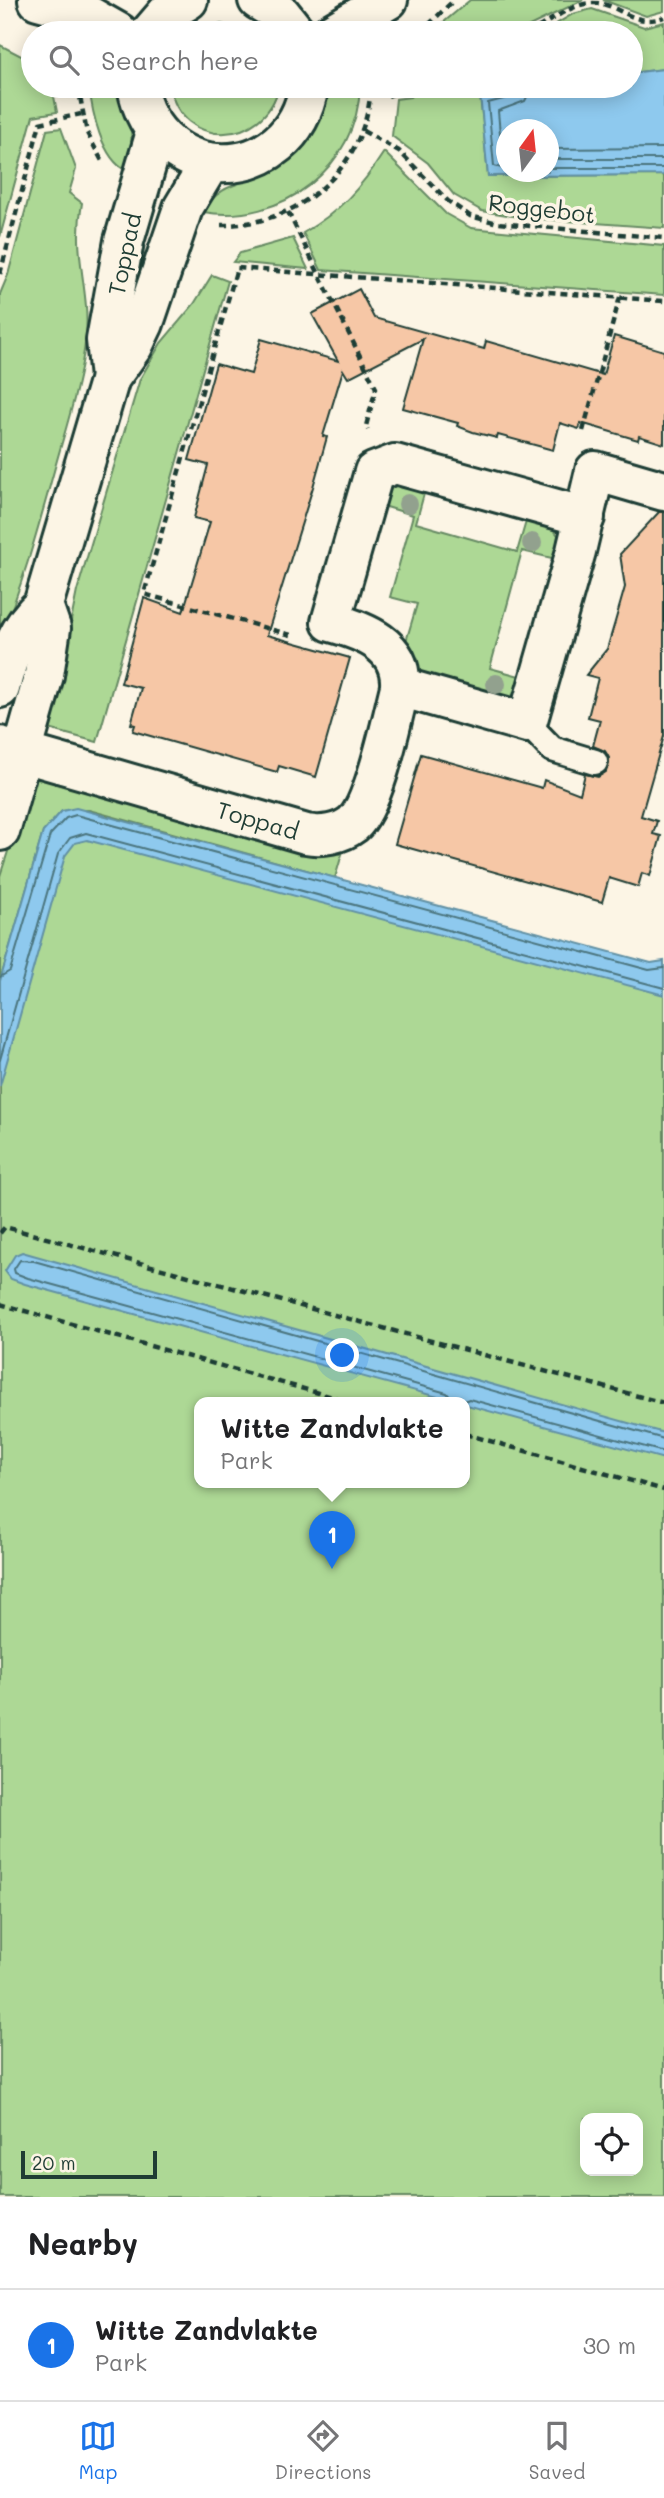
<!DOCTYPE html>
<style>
body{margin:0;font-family:Mali,sans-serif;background:#f2f2f2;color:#202124}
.controls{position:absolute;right:21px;bottom:21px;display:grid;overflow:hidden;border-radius:14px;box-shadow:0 4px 18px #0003}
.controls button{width:63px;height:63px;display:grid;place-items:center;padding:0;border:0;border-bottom:2px solid #e0e0e0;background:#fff;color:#202124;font:35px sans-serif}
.compass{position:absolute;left:496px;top:119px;width:63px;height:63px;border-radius:50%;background:#fff;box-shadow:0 4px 18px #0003;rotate:15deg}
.scale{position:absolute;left:21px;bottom:18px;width:136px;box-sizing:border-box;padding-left:7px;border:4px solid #1f3d34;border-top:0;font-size:19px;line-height:24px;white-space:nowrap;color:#1f3d34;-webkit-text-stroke:5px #fcf5e5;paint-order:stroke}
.you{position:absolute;left:343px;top:1356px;width:24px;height:24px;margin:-18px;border:5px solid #fff;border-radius:50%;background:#1a73e8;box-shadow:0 0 0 10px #1a73e833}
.badge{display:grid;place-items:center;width:46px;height:46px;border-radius:50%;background:#1a73e8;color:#fff;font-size:23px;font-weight:700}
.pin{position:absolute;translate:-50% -58px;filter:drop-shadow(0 2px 4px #0008)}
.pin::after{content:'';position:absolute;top:37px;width:24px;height:21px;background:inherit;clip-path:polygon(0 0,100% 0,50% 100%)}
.popup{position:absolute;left:194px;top:1397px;width:276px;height:91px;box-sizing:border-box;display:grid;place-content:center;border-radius:14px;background:#fff;filter:drop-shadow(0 2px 5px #0005);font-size:23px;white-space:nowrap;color:#757577}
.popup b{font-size:26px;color:#202124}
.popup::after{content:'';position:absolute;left:50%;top:100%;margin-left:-14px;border:14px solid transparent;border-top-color:#fff}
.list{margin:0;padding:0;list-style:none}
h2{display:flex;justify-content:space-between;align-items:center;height:91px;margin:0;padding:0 28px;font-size:30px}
h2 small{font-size:23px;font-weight:400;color:#757577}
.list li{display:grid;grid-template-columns:46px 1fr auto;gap:21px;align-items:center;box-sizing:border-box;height:112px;padding:0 28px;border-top:2px solid #e0e0e0}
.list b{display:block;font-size:26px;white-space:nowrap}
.list p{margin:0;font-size:23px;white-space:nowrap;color:#757577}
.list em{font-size:23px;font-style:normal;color:#757577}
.icon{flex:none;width:38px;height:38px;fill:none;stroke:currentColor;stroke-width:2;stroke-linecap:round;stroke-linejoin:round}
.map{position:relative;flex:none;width:664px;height:2197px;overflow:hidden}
.search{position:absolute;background:#fff;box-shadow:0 4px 18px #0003;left:21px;right:21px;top:21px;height:77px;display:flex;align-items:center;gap:18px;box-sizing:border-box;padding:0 24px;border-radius:38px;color:#757577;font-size:26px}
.sheet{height:203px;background:#fff}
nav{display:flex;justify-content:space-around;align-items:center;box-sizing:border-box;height:98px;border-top:2px solid #e0e0e0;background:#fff;font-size:19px;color:#757577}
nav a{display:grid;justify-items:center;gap:4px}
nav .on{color:#1a73e8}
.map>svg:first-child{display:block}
.green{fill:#add895;stroke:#668a64;stroke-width:2;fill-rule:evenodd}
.water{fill:#8ec9ee;stroke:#6291a4;stroke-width:2;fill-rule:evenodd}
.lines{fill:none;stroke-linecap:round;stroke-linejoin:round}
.shore{stroke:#4b757e;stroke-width:2}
.building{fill:#f6c7a6;stroke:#1f3d34;stroke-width:2}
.service-casing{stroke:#1f3d34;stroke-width:30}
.minor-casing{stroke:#1f3d34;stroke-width:44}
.tertiary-casing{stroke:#1f3d34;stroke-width:44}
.path{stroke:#1f3d34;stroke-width:4.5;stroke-dasharray:7 5;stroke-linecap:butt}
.service{stroke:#fcf5e5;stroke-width:24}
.minor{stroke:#fcf5e5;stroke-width:38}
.tertiary{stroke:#fcf5e5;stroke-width:38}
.tree{fill:#92a18e}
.labels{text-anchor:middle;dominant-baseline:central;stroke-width:7;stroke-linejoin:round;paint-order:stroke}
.street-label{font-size:23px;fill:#1f3d34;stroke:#fcf5e5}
</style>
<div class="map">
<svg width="664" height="2197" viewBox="0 0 664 2197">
<rect width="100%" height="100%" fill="#fcf5e5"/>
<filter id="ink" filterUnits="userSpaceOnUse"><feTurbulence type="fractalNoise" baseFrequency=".0143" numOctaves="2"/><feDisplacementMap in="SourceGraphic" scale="14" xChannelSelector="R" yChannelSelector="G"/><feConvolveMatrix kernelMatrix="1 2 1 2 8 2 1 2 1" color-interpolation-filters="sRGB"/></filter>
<g filter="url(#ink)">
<g class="green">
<polygon points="470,0 583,0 515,33 431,33"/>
<polygon points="603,0 664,0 664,11 646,16"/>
<polygon points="592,9 644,27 664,22 664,69 631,73 631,33 541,33 573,14"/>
<polygon points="221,24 254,33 195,33"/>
<polygon points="0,45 33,62 33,86 52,86 57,112 33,116 0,237"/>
<path d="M89,86H123C130,116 136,140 127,171C101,159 92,111 89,86Z"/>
<path d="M170,86H279C265,148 180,150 170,86Z"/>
<path d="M329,86H360C358,167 281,226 203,212C216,189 231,186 254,178C294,162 322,128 329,86Z"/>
<polygon points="424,86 532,86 480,95 488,176 664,175 664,228 526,218 482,211 454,195 428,163 392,136 396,99 410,97"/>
<path d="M61,128L76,169L69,193L82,203C72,254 90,289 86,336C81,382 66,427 54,471C38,528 23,584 0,639V294L8,275L47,130Z"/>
<path d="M384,152L446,214L471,228L664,246V295L321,270L303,233C339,212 361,188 384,152Z"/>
<polygon points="293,238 308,269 233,262 240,253"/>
<polygon points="212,275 228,281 97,742 45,728 59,680 77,591 140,379 161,343 194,304"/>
<polygon points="398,484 425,490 416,523 517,552 527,518 552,528 558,535 556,559 522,551 490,668 523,677 518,691 509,698 422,676 419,672 405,645 417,604 390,597 413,515 380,505 383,494"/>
<polygon points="48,777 317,854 342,854 335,878 89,810 62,811 43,832 0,981 0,876 31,781"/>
<path d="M83,822L664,982V2197H0V1019L53,837ZM199,1403H465V1483H199ZM585,2118H638V2171H585Z"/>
</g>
<g class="water">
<path d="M664,69V175L488,176L480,94L532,86H631V73ZM506,130H548V172H506Z"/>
<polygon points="76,808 651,963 664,961 664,995 87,840 75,843 65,856 0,1086 0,981 43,832 62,811"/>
<polygon points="22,1252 664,1433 664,1459 25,1284 11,1279 5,1271 15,1255"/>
</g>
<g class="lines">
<g class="shore">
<polyline points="548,149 664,148"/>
<polyline points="548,159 664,159"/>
<polyline points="506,160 502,157 498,111 525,101 532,86"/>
<polyline points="548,168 664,168"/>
<polyline points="506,169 494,166 488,103 519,95 523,86"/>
<polyline points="0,977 10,971 50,835 66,818 76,815 649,970 664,968"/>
<polyline points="0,1060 58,854 70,838 86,833 664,988"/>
<polyline points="455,1403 447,1393 28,1278 15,1273 14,1269 20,1260 34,1261 664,1439"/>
<polyline points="459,1403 469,1399 664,1452"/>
</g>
</g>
<g class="building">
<polygon points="359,289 374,318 484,349 486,341 603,375 614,336 664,351 664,444 639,436 638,440 581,423 579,429 560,423 553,450 498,435 497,438 473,432 457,426 458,423 403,408 423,339 348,378 343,370 323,436 327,437 313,487 267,635 350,658 316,777 279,766 277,772 133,731 135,725 131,724 141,688 121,683 144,598 183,612 210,522 194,518 208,465 189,460 216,364 251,374 261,339 338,361 312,314"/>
<polygon points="659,512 664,512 664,736 641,816 657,821 653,834 661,836 650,876 642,873 638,887 609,878 602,902 395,844 421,754 542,788 544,780 580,794 585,774 598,777 606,772 609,758 605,751 593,746 600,720 588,717 598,678 586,675 607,649 615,622 625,587 620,554"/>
</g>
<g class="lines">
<defs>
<polyline id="service" points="527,723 552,749 595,762"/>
<g id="minor">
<polyline points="400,687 527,723 576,551 595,471 664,491"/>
<path d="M0,746L306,834C322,837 340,834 353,824C375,805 392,718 400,687C403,645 364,631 331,622L374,472L395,464L585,517"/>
</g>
<g id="tertiary">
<polyline points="38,0 82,12 119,33"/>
<polyline points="258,0 281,14 296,33"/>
<polyline points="150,33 168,12 188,0"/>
<polyline points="332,33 388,0"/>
<path d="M137,86C155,189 292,189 309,86"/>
<polyline points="110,378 106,340 124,241 156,132"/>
<path d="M0,688C8,656 18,627 43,605L110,378L133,346L144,323L183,208L210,163"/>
<polyline points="0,831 44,675 51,628 43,605"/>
</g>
</defs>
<use href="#service" class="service-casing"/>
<use href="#minor" class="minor-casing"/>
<use href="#tertiary" class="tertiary-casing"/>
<g class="path">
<polyline points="420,33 454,0"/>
<path d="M527,33C548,24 568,5 591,3C618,1 632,29 664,17"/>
<polyline points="78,86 87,133 102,161"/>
<polyline points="388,96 414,86"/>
<polyline points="363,131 399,151 448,201 470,216 498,223 664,238"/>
<polyline points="288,212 376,388 366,426 368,430"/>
<path d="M221,225C301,226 367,166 371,86"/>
<polyline points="0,274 40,123 81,114"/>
<polyline points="583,431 620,297"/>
<polyline points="291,635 144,594 237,268 664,301"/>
<polyline points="0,1233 5,1227 664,1403"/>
<polyline points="0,1304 354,1403"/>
<polyline points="465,1434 664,1490"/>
</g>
<use href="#service" class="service"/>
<use href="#minor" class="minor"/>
<use href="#tertiary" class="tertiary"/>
</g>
<g class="tree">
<circle cx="408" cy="504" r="10"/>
<circle cx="532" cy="543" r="10"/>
<circle cx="496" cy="684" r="10"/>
</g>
</g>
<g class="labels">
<g class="street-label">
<text transform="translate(542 208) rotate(7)">Roggebot</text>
<text transform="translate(124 254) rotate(-78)">Toppad</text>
<text transform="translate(258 820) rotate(16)">Toppad</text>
</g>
</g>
</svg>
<div class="controls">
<button><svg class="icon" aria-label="locate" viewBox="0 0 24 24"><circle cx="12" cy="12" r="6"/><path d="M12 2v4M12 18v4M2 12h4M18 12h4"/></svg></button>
</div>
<svg class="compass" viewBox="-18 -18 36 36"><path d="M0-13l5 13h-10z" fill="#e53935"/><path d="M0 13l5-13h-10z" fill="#757577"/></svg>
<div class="scale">20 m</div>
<div class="you"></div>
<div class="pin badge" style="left:332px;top:1569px">1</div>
<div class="popup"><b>Witte Zandvlakte</b>Park</div>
<div class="search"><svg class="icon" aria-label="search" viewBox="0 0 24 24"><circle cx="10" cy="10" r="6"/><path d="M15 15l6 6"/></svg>Search here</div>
</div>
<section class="sheet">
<h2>Nearby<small></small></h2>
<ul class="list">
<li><span class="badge">1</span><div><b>Witte Zandvlakte</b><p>Park</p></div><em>30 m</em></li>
</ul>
</section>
<nav>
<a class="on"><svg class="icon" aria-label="map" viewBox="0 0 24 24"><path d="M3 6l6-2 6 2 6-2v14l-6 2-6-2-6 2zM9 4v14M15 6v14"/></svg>Map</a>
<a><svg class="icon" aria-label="directions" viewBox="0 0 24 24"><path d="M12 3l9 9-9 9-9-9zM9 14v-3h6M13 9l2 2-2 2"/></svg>Directions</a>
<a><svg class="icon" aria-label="saved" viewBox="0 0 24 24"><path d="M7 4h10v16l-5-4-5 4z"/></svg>Saved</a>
</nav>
